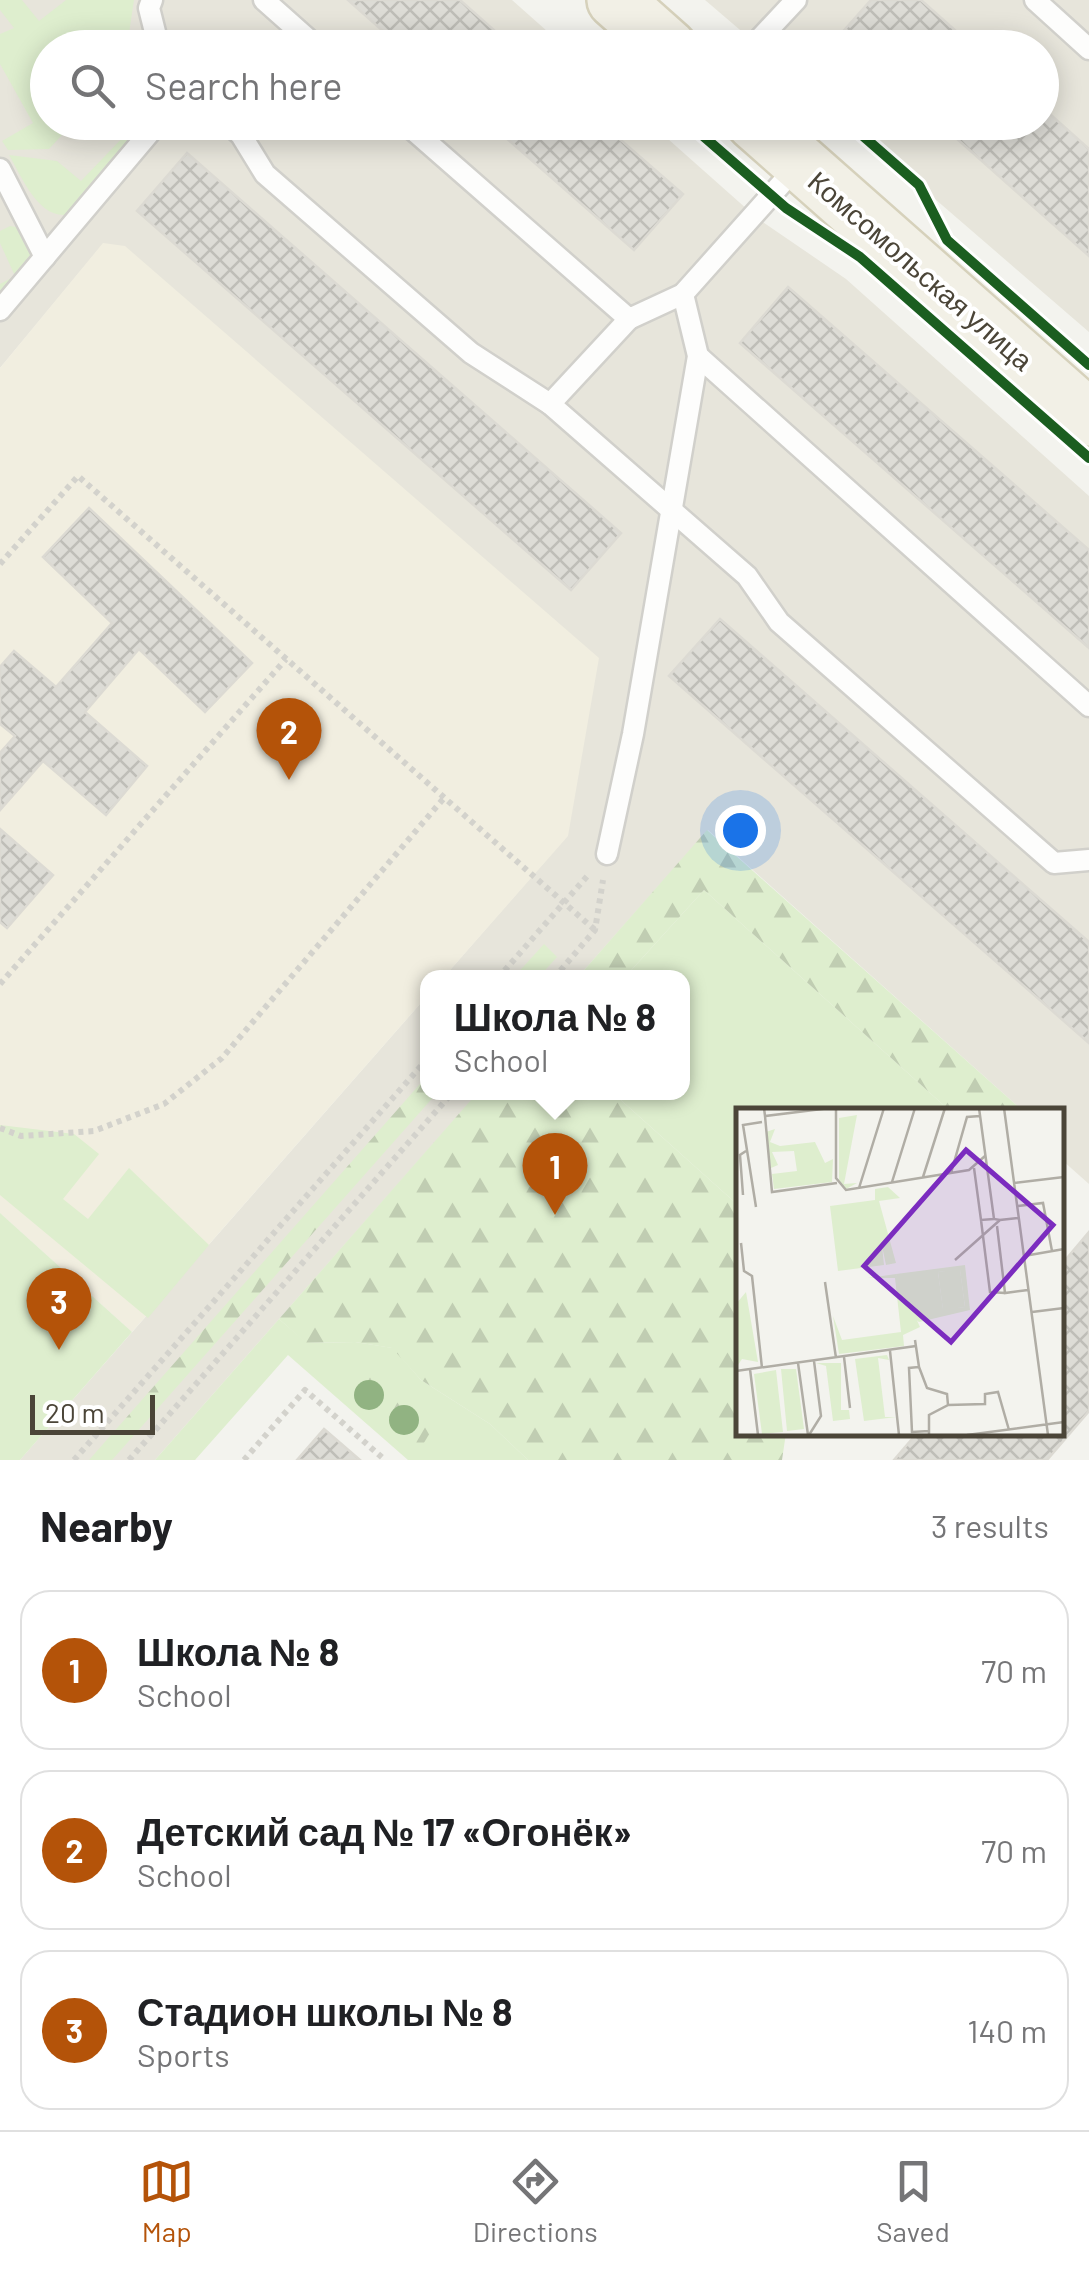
<!DOCTYPE html>
<meta charset="utf-8">
<style>
body{margin:0;font-family:Barlow,sans-serif;background:#f6f6f6;color:#202124}
.scale{position:absolute;left:30px;bottom:25px;width:125px;box-sizing:border-box;padding-left:10px;border:5px solid #4b4538;border-top:0;font-size:28px;line-height:35px;white-space:nowrap;color:#4b4538;-webkit-text-stroke:8px #fff;paint-order:stroke}
.you{position:absolute;left:740px;top:830px;width:35px;height:35px;margin:-25px;border:8px solid #fff;border-radius:50%;background:#1a73e8;box-shadow:0 0 0 15px #1a73e833}
.badge{display:grid;place-items:center;width:65px;height:65px;border-radius:50%;background:#b45309;color:#fff;font-size:32px;font-weight:700}
.pin{position:absolute;translate:-50% -82px;filter:drop-shadow(0 2px 5px #0008)}
.pin::after{content:'';position:absolute;top:52px;width:35px;height:30px;background:inherit;clip-path:polygon(0 0,100% 0,50% 100%)}
.popup{position:absolute;left:420px;top:970px;width:270px;height:130px;box-sizing:border-box;display:grid;place-content:center;border-radius:20px;background:#fff;filter:drop-shadow(0 2px 8px #0005);font-size:32px;white-space:nowrap;color:#757577}
.popup b{font-size:38px;color:#202124}
.popup::after{content:'';position:absolute;left:50%;top:100%;margin-left:-20px;border:20px solid transparent;border-top-color:#fff}
.list{margin:0;padding:0;list-style:none}
h2{display:flex;justify-content:space-between;align-items:center;height:130px;margin:0;padding:0 40px;font-size:42px}
h2 small{font-size:32px;font-weight:400;color:#757577}
.list li{display:grid;grid-template-columns:65px 1fr auto;gap:30px;align-items:center;box-sizing:border-box;height:160px;margin:0 20px 20px;padding:0 20px;border:2px solid #e0e0e0;border-radius:30px}
.list b{display:block;font-size:38px;white-space:nowrap}
.list p{margin:0;font-size:32px;white-space:nowrap;color:#757577}
.list em{font-size:32px;font-style:normal;color:#757577}
.icon{flex:none;width:55px;height:55px;fill:none;stroke:currentColor;stroke-width:2;stroke-linecap:round;stroke-linejoin:round}
.map{position:relative;flex:none;width:1089px;height:1460px;overflow:hidden}
.search{position:absolute;background:#fff;box-shadow:0 5px 25px #0003;left:30px;right:30px;top:30px;height:110px;display:flex;align-items:center;gap:25px;box-sizing:border-box;padding:0 35px;border-radius:55px;color:#757577;font-size:38px}
.sheet{height:670px;background:#fff}
nav{display:flex;justify-content:space-around;align-items:center;box-sizing:border-box;height:140px;border-top:2px solid #e0e0e0;background:#fff;font-size:28px;color:#757577}
nav a{display:grid;justify-items:center;gap:5px}
nav .on{color:#b45309}
.map>svg:first-child{display:block}
.residential{fill:#e7e5db}
.education{fill:#f1eee0}
.green{fill:#deeece}
.forest{fill:url(#forest-firs)}
.building{fill:url(#building-cross-hatch);stroke:#dcdad3;stroke-width:2.5}
.lines{fill:none;stroke-linecap:round;stroke-linejoin:round}
.service-casing{stroke:#d1d0cb;stroke-width:25}
.primary-casing{stroke:#d6d1bb;stroke-width:60}
.path{stroke:#d3d2cc;stroke-width:6;stroke-dasharray:5 5;stroke-linecap:butt}
.service{stroke:#fdfdfc;stroke-width:20}
.primary{stroke:#f2f0e6;stroke-width:55}
.cycleway-casing{stroke:#fff;stroke-width:16}
.cycleway{stroke:#1b5e20;stroke-width:10}
.tree{fill:#91b382}
.labels{text-anchor:middle;dominant-baseline:central;stroke-width:8;stroke-linejoin:round;paint-order:stroke}
.street-label{font-size:28px;fill:#4b4538;stroke:#fff}
.inset-road{fill:none;stroke:#b0ada5;stroke-width:2.5}
.view{fill:#7b2cbf;fill-opacity:0.15;stroke:#7b2cbf;stroke-width:5}
.inset-edge{fill:none;stroke:#4b4538;stroke-width:5}
</style>
<div class="map">
<svg width="1089" height="1460" viewBox="0 0 1089 1460">
<defs>
<pattern id="forest-firs" width="22" height="20" patternUnits="userSpaceOnUse" patternTransform="scale(2.5)"><rect width="22" height="20" fill="#deeece"/><path d="M5 1l3.5 6h-7zM16 11l3.5 6h-7z" fill="#c0cdb2"/></pattern>
<pattern id="building-cross-hatch" width="8" height="8" patternUnits="userSpaceOnUse" patternTransform="scale(2.5)"><rect width="8" height="8" fill="#dddcd6"/><path d="M0 0l8 8M0 8l8-8" fill="none" stroke="#bfbeb8"/></pattern>
</defs>
<rect width="100%" height="100%" fill="#f3f3ee"/>
<g class="residential">
<polygon points="0,0 512,0 565,47 48,48 48,122 650,123 757,218 846,279 1089,496 1089,1184 1062,1160 1062,1110 1022,1110 708,830 578,977 444,977 567,836 103,244 0,368"/>
<polygon points="705,0 1089,0 1089,332 847,123 1042,122 1042,48 760,47"/>
<polygon points="427,996 428,1092 478,1093 155,1460 20,1460"/>
</g>
<polygon class="education" points="103,243 125,246 599,658 568,836 444,977 428,978 427,996 132,1332 0,1213 0,368"/>
<g class="green">
<polygon points="0,0 22,0 39,21 66,0 134,0 128,40 140,41 139,47 48,48 48,122 73,123 49,149 8,150 2,141 33,123 0,64 0,34 14,28 0,10"/>
<path d="M119,123H136L128,145L71,214C39,222 22,177 9,155L57,161L81,181L128,132Z"/>
<polygon points="10,226 16,227 34,258 0,299 0,284 15,276 0,243 0,231"/>
<polygon points="704,890 949,1110 739,1110 739,1206 613,1093 682,1092 682,978 625,977"/>
<polygon points="0,1125 74,1134 99,1154 63,1199 88,1219 129,1168 209,1245 148,1318 0,1195"/>
<polygon points="0,1213 132,1332 20,1460 0,1460"/>
<polygon points="279,1319 307,1343 355,1342 393,1348 421,1380 490,1424 528,1460 408,1460 288,1355 195,1460 155,1460"/>
</g>
<g class="forest">
<polygon points="707,830 1022,1110 949,1110 704,890 625,977 578,977"/>
<polygon points="544,944 557,957 539,977 514,977"/>
<polygon points="427,1076 428,1092 437,1093 112,1460 89,1460"/>
<polygon points="478,1092 613,1093 739,1206 739,1432 786,1433 782,1460 528,1460 490,1424 421,1380 392,1348 355,1342 306,1343 279,1319"/>
<polygon points="359,1361 398,1386 439,1418 422,1446 378,1433 329,1390"/>
</g>
<g class="building">
<polygon points="348,0 460,0 514,48 402,48"/>
<polygon points="871,0 921,0 975,48 854,48 840,35"/>
<polygon points="1042,107 1089,149 1089,256 938,122 1042,122"/>
<polygon points="488,122 600,122 683,194 634,250"/>
<polygon points="187,153 621,533 571,590 137,211"/>
<polygon points="788,287 1089,550 1089,648 740,343"/>
<polygon points="89,508 252,663 205,712 139,649 85,712 147,766 106,815 43,761 0,810 0,753 15,736 0,724 0,667 14,651 56,687 112,623 43,557"/>
<polygon points="720,619 1089,942 1089,1043 669,676"/>
<polygon points="0,829 53,875 7,928 0,922"/>
<polygon points="1089,1232 1089,1411 1047,1460 894,1460 918,1432 1062,1432 1062,1264"/>
<polygon points="324,1429 360,1460 297,1460"/>
</g>
<g class="lines">
<defs>
<g id="service">
<polyline points="152,0 149,8 159,48"/>
<polyline points="264,0 318,48"/>
<polyline points="1035,0 1089,49"/>
<polyline points="751,48 796,0"/>
<polyline points="227,122 241,135 265,174 471,353 550,404 629,319"/>
<polyline points="404,122 629,319 683,294 799,164"/>
<polyline points="0,169 45,257"/>
<polyline points="0,310 151,131 152,122"/>
<polyline points="698,356 1089,706"/>
<polyline points="550,404 747,576 779,622 1054,863 1089,860"/>
<polyline points="607,854 633,734 698,356 683,294"/>
</g>
<g id="primary">
<polyline points="615,0 669,48"/>
<polyline points="754,122 1089,418"/>
</g>
</defs>
<use href="#service" class="service-casing"/>
<use href="#primary" class="primary-casing"/>
<g class="path">
<polyline points="0,564 78,476 595,930"/>
<polyline points="498,978 589,874"/>
<polyline points="554,978 595,930 603,880"/>
<polyline points="0,984 286,659"/>
<polyline points="0,1128 21,1136 94,1131 164,1104 222,1058 444,798"/>
<polyline points="74,1460 428,1058"/>
<polyline points="129,1460 453,1092"/>
<polyline points="244,1460 305,1390 385,1460"/>
</g>
<use href="#service" class="service"/>
<use href="#primary" class="primary"/>
<defs>
<g id="cycleway">
<polyline points="687,122 786,208 860,257 1089,458"/>
<polyline points="847,122 919,185 947,240 1089,365"/>
</g>
</defs>
<use href="#cycleway" class="cycleway-casing"/>
<use href="#cycleway" class="cycleway"/>
</g>
<g class="tree">
<circle cx="369" cy="1395" r="15"/>
<circle cx="404" cy="1420" r="15"/>
</g>
<g class="labels">
<g class="street-label">
<text transform="translate(921 270) rotate(41)">Комсомольская улица</text>
</g>
</g>
<g transform="translate(736 1108)">
<rect width="328" height="328" fill="#f3f3ee"/>
<path d="M121,7L108,76L121,75L110,81L103,72V10ZM39,21L34,34L44,38L79,34L89,55L97,51L96,74L38,81L36,66L61,63L58,43L36,44L42,57L35,60L30,24ZM152,79L164,90L143,93L160,155L150,157L146,138L148,157L102,163L94,98L139,92V81ZM224,161L229,199L207,202L202,164ZM160,166L184,219L167,227L168,238L103,246L97,208L106,232L165,224L159,170H132ZM10,184L22,254L6,251L0,260V196ZM80,255H105V302H113L114,311L97,313L90,258ZM45,261H60L68,321L51,323ZM40,262L47,324L26,326L18,266Z" fill="#deeece"/>
<path d="M229,157L234,202L183,214L170,204L160,166ZM224,162L229,199L207,201L202,164ZM151,247L153,252L142,250L149,309H160L128,313L119,251Z" fill="#deeece" fill-rule="evenodd"/>
<path class="inset-road" d="M28,0L29,8L94,0M100,0V70L110,82L233,62L249,48M243,0L258,111L264,112M268,0L312,327M29,8L36,84L101,75M238,60L245,112L258,111M215,65L231,9L244,8M187,69L209,0M156,74L179,0M278,75L328,69M123,80L148,0M7,87L4,47L10,43M282,98L307,95L316,143M20,99L7,17L26,14M245,112L254,184L269,185M261,118L269,185L292,182M5,135L8,163L16,168L26,260M288,148L328,141M219,152L264,112L282,110M89,174L100,250M296,204L328,200M179,232L183,259L173,260L176,324L193,323M154,243L163,327M108,249L114,300M62,255L72,327M183,259L191,280L211,286L212,297L193,307V327M14,261L22,327M0,263L180,238M212,297L249,296V286L262,284L273,322M73,327L85,308L78,253M231,327L328,314"/>
<path class="view" d="M230,42L317,117L215,234L128,158Z"/>
<rect width="328" height="328" class="inset-edge"/>
</g>
</svg>
<div class="scale">20 m</div>
<div class="you"></div>
<div class="pin badge" style="left:555px;top:1215px">1</div>
<div class="popup"><b>Школа № 8</b>School</div>
<div class="pin badge" style="left:289px;top:780px">2</div>
<div class="pin badge" style="left:59px;top:1350px">3</div>
<div class="search"><svg class="icon" aria-label="search" viewBox="0 0 24 24"><circle cx="10" cy="10" r="6"/><path d="M15 15l6 6"/></svg>Search here</div>
</div>
<section class="sheet">
<h2>Nearby<small>3 results</small></h2>
<ul class="list">
<li><span class="badge">1</span><div><b>Школа № 8</b><p>School</p></div><em>70 m</em></li>
<li><span class="badge">2</span><div><b>Детский сад № 17 «Огонёк»</b><p>School</p></div><em>70 m</em></li>
<li><span class="badge">3</span><div><b>Стадион школы № 8</b><p>Sports</p></div><em>140 m</em></li>
</ul>
</section>
<nav>
<a class="on"><svg class="icon" aria-label="map" viewBox="0 0 24 24"><path d="M3 6l6-2 6 2 6-2v14l-6 2-6-2-6 2zM9 4v14M15 6v14"/></svg>Map</a>
<a><svg class="icon" aria-label="directions" viewBox="0 0 24 24"><path d="M12 3l9 9-9 9-9-9zM9 14v-3h6M13 9l2 2-2 2"/></svg>Directions</a>
<a><svg class="icon" aria-label="saved" viewBox="0 0 24 24"><path d="M7 4h10v16l-5-4-5 4z"/></svg>Saved</a>
</nav>
